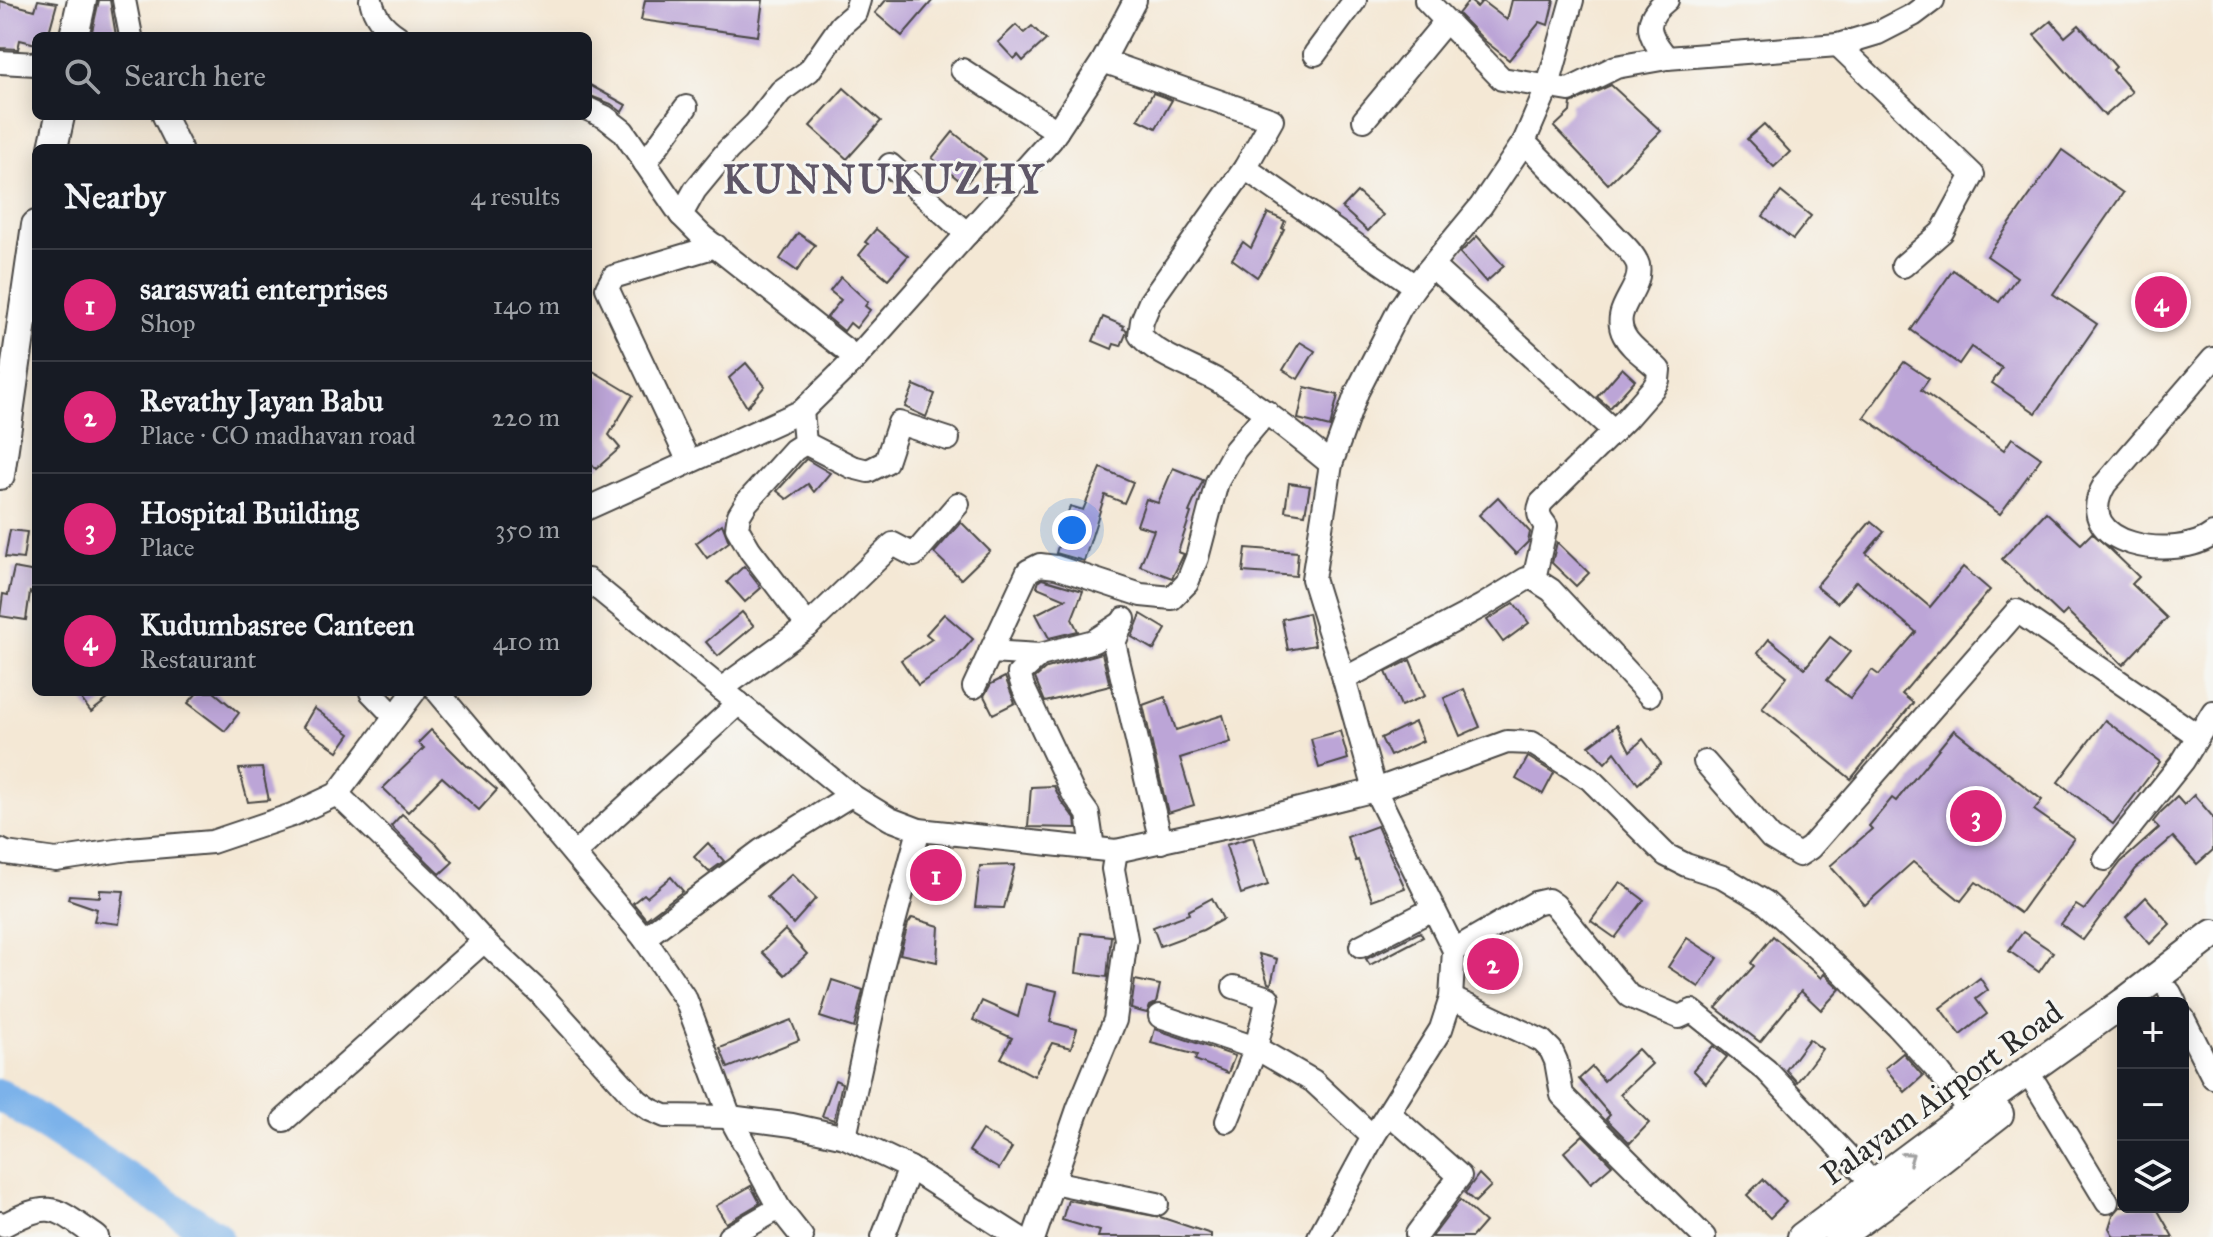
<!DOCTYPE html>
<meta charset="utf-8">
<style>
body{margin:0;font-family:"IM FELL Great Primer",serif;background:#242831;color:#f1f3f6}
.controls{position:absolute;right:24px;bottom:24px;display:grid;overflow:hidden;border-radius:12px;box-shadow:0 4px 20px #0003}
.controls button{width:72px;height:72px;display:grid;place-items:center;padding:0;border:0;border-bottom:2px solid #363941;background:#171b24;color:#f1f3f6;font:40px sans-serif}
.you{position:absolute;left:1072px;top:530px;width:28px;height:28px;margin:-20px;border:6px solid #fff;border-radius:50%;background:#1a73e8;box-shadow:0 0 0 12px #1a73e833}
.badge{display:grid;place-items:center;width:52px;height:52px;border-radius:50%;background:#db2777;color:#fff;font-size:26px;font-weight:700}
.pin{position:absolute;translate:-50% -50%;border:4px solid #fff;box-shadow:0 2px 8px #0006}
.list{margin:0;padding:0;list-style:none}
h2{display:flex;justify-content:space-between;align-items:center;height:104px;margin:0;padding:0 32px;font-size:34px}
h2 small{font-size:26px;font-weight:400;color:#9ea1a6}
.list li{display:grid;grid-template-columns:52px 1fr auto;gap:24px;align-items:center;box-sizing:border-box;height:112px;padding:0 32px;border-top:2px solid #363941}
.list b{display:block;font-size:30px;white-space:nowrap}
.list p{margin:0;font-size:26px;white-space:nowrap;color:#9ea1a6}
.list em{font-size:26px;font-style:normal;color:#9ea1a6}
.icon{flex:none;width:44px;height:44px;fill:none;stroke:currentColor;stroke-width:2;stroke-linecap:round;stroke-linejoin:round}
.map{position:relative;flex:none;width:2213px;height:1237px;overflow:hidden}
.search{position:absolute;background:#171b24;box-shadow:0 4px 20px #0003;left:32px;top:32px;width:560px;height:88px;display:flex;align-items:center;gap:20px;box-sizing:border-box;padding:0 28px;border-radius:12px;color:#9ea1a6;font-size:30px}
.panel{position:absolute;background:#171b24;box-shadow:0 4px 20px #0003;left:32px;top:144px;width:560px;height:552px;border-radius:12px}
.map>svg:first-child{display:block}
.lines{fill:none;stroke-linecap:round;stroke-linejoin:round}
.river{stroke:#7cb2ea;stroke-width:32}
.building{fill:#bca5d7}
.minor-casing{stroke:#494744;stroke-width:26}
.major-casing{stroke:#494744;stroke-width:32}
.minor{stroke:#fff;stroke-width:22}
.major{stroke:#fff;stroke-width:28}
.oneway{stroke:#a0a0a0}
.labels{text-anchor:middle;dominant-baseline:central;stroke-width:6;stroke-linejoin:round;paint-order:stroke}
.street-label{font-size:32px;fill:#2b2b2b;stroke:#f6f6f2}
.district-label{font-size:40px;font-weight:bold;letter-spacing:2px;fill:#5e5667;stroke:#f6f6f2}
</style>
<div class="map">
<svg width="2213" height="1237" viewBox="0 0 2213 1237">
<rect width="100%" height="100%" fill="#f6f6f2"/>
<filter id="ink" filterUnits="userSpaceOnUse"><feTurbulence type="fractalNoise" baseFrequency=".0125" numOctaves="2"/><feDisplacementMap in="SourceGraphic" scale="16" xChannelSelector="R" yChannelSelector="G"/><feConvolveMatrix kernelMatrix="1 2 1 2 8 2 1 2 1" color-interpolation-filters="sRGB"/></filter>
<filter id="wash" filterUnits="userSpaceOnUse"><feTurbulence type="fractalNoise" baseFrequency=".006" numOctaves="4" result="noise"/><feDisplacementMap in="SourceGraphic" scale="32" xChannelSelector="R" yChannelSelector="G"/><feGaussianBlur stdDeviation="1.8" result="paint"/><feColorMatrix in="noise" values="0 0 0 0 0 0 0 0 0 0 0 0 0 0 0 0 0 1.4 0 .05"/><feComposite in="paint" operator="in"/></filter>
<g filter="url(#wash)">
<rect width="100%" height="100%" fill="#f4e8d5"/>
<g class="lines">
<polyline class="river" points="0,1095 217,1237"/>
</g>
<g id="blocks">
<g class="building">
<polygon points="38,0 57,3 48,36 36,36 36,44 20,40 18,49 0,48 0,1 35,10"/>
<polygon points="99,0 110,0 116,36 91,36"/>
<polygon points="645,0 763,0 758,36 641,20"/>
<polygon points="886,0 933,0 902,36 875,13"/>
<polygon points="1469,0 1477,7 1482,1 1507,20 1512,0 1554,0 1548,25 1540,22 1509,60 1485,41 1458,14"/>
<polygon points="2051,21 2065,37 2079,25 2116,67 2113,70 2132,92 2105,116 2034,35"/>
<polygon points="1016,25 1024,33 1032,26 1046,40 1023,61 1018,55 1014,59 998,42"/>
<polygon points="588,84 626,105 622,112 611,104 588,95"/>
<polygon points="1611,85 1661,131 1608,184 1554,127 1570,112 1571,103"/>
<polygon points="844,88 881,121 847,159 810,126"/>
<polygon points="1153,93 1172,100 1156,128 1138,119"/>
<polygon points="1764,124 1790,152 1774,167 1747,139"/>
<polygon points="953,132 986,159 965,185 932,158"/>
<polygon points="2062,150 2123,193 2053,294 2097,324 2036,413 1992,383 2002,368 1971,347 1959,364 1911,330 1953,270 1999,302 2017,277 1987,256"/>
<polygon points="1357,192 1383,215 1368,231 1342,208"/>
<polygon points="1781,192 1811,216 1793,239 1763,216"/>
<polygon points="1268,213 1285,221 1282,228 1284,229 1269,259 1257,277 1232,259 1243,242 1251,248"/>
<polygon points="876,229 908,256 888,279 859,255 868,244 865,242"/>
<polygon points="798,233 815,245 797,271 780,259"/>
<polygon points="1477,236 1504,266 1486,282 1460,253"/>
<polygon points="841,277 868,302 865,306 870,310 856,328 850,323 844,331 827,317 841,300 830,291"/>
<polygon points="1103,317 1124,326 1123,329 1127,330 1126,334 1121,346 1114,344 1112,349 1093,341"/>
<polygon points="1300,342 1315,351 1298,379 1283,370"/>
<polygon points="1904,362 1929,379 1921,390 2004,450 2012,438 2041,458 2000,514 1864,417"/>
<polygon points="746,363 765,386 747,407 729,378"/>
<polygon points="588,368 633,395 609,435 620,448 596,469 588,459"/>
<polygon points="1622,368 1635,380 1610,408 1597,397"/>
<polygon points="914,385 935,394 926,417 905,407"/>
<polygon points="1305,387 1338,395 1330,427 1298,419"/>
<polygon points="806,459 830,473 814,492 808,484 787,499 777,491"/>
<polygon points="1101,468 1133,482 1124,503 1105,495 1084,561 1056,553 1070,506 1083,510"/>
<polygon points="1173,468 1203,480 1189,512 1191,513 1178,552 1184,554 1172,578 1140,566 1154,530 1137,525 1146,499 1158,503"/>
<polygon points="1289,483 1310,486 1305,514 1285,511"/>
<polygon points="1498,497 1530,532 1528,542 1516,554 1479,515"/>
<polygon points="2046,512 2081,544 2092,533 2110,549 2139,577 2132,584 2167,618 2123,665 2067,611 2062,616 2002,559"/>
<polygon points="1871,521 1884,532 1866,553 1930,607 1963,567 1990,590 1902,694 1913,703 1851,779 1762,708 1787,676 1758,653 1769,639 1805,668 1830,637 1850,652 1827,680 1850,698 1872,670 1879,675 1916,632 1856,581 1837,603 1816,586"/>
<polygon points="961,522 990,551 961,579 934,553"/>
<polygon points="722,524 729,542 707,558 696,543"/>
<polygon points="10,530 27,532 23,559 5,557"/>
<polygon points="1557,542 1589,573 1576,586 1552,563"/>
<polygon points="1246,548 1298,552 1296,576 1243,572"/>
<polygon points="744,566 761,588 745,602 727,582"/>
<polygon points="14,568 36,572 36,594 30,592 26,620 0,616 3,594 8,595"/>
<polygon points="1042,579 1083,591 1072,619 1078,631 1049,638 1036,614 1066,599 1037,587 1039,581"/>
<polygon points="1514,603 1529,623 1503,642 1487,620"/>
<polygon points="742,612 754,626 718,656 706,642"/>
<polygon points="1308,613 1315,645 1288,650 1282,619"/>
<polygon points="944,614 973,639 955,660 918,685 901,660 932,639 926,634"/>
<polygon points="1141,614 1166,629 1154,650 1132,637"/>
<polygon points="1102,653 1110,686 1045,702 1035,678 1047,668"/>
<polygon points="1410,660 1425,696 1401,706 1386,672"/>
<polygon points="1005,677 1015,703 993,714 984,696 991,684"/>
<polygon points="1464,689 1480,727 1460,736 1444,698"/>
<polygon points="76,692 117,692 91,712"/>
<polygon points="198,692 214,692 239,713 225,731 188,703"/>
<polygon points="1165,697 1176,730 1223,715 1231,742 1180,758 1194,805 1168,813 1143,705"/>
<polygon points="314,708 350,734 338,751 303,727"/>
<polygon points="2105,720 2160,762 2113,824 2058,782"/>
<polygon points="1415,722 1423,741 1390,756 1381,738"/>
<polygon points="1617,725 1630,751 1643,739 1661,763 1638,784 1615,752 1605,763 1589,746"/>
<polygon points="431,730 468,767 469,766 497,790 479,810 442,777 408,812 383,788 424,748 418,743"/>
<polygon points="1954,730 2042,800 2034,810 2074,838 2020,913 1976,882 1961,901 1913,862 1865,905 1830,866 1872,829 1869,826 1892,798 1896,801"/>
<polygon points="1340,731 1348,759 1319,768 1311,739"/>
<polygon points="1528,757 1554,773 1543,794 1516,779"/>
<polygon points="262,768 269,800 248,802 239,769"/>
<polygon points="1054,786 1061,801 1075,819 1076,828 1028,827 1031,787"/>
<polygon points="2194,795 2213,817 2213,850 2197,864 2173,837 2136,869 2083,940 2061,924 2076,905 2084,910 2121,862 2159,828 2153,822 2161,812 2177,797 2184,805"/>
<polygon points="402,814 437,844 453,862 440,874 391,826"/>
<polygon points="1377,826 1405,888 1372,900 1358,860 1356,861 1347,837"/>
<polygon points="1253,837 1268,885 1241,894 1226,845"/>
<polygon points="708,843 724,861 709,872 694,857"/>
<polygon points="927,855 949,859 945,894 921,891"/>
<polygon points="1015,865 1004,908 975,907 980,866"/>
<polygon points="792,874 816,898 793,924 767,897"/>
<polygon points="671,877 683,891 646,919 633,903 644,894 647,897"/>
<polygon points="1620,882 1644,900 1615,938 1591,921"/>
<polygon points="100,890 124,891 119,924 94,921 97,909 68,899 69,895 100,897"/>
<polygon points="2146,897 2170,924 2150,944 2126,917"/>
<polygon points="1212,898 1223,919 1203,930 1160,946 1153,927 1189,914 1188,911"/>
<polygon points="912,918 939,926 937,962 900,954 908,924"/>
<polygon points="785,930 807,954 785,975 762,952"/>
<polygon points="1420,932 1423,937 1370,965 1366,959"/>
<polygon points="2023,932 2053,952 2039,972 2009,951"/>
<polygon points="1081,933 1111,936 1107,977 1076,973"/>
<polygon points="1773,936 1821,978 1824,974 1840,989 1821,1010 1801,991 1760,1042 1716,1008 1754,966 1751,963"/>
<polygon points="1687,938 1718,958 1699,987 1668,967"/>
<polygon points="1488,946 1503,951 1498,981 1484,980 1485,948"/>
<polygon points="1259,954 1277,959 1271,984 1268,983"/>
<polygon points="1980,978 1988,990 1976,999 1987,1014 1960,1035 1940,1008"/>
<polygon points="832,980 863,990 854,1028 820,1017"/>
<polygon points="1135,980 1160,985 1156,1003 1150,1006 1147,1013 1131,1009"/>
<polygon points="1026,984 1057,991 1050,1022 1077,1029 1071,1048 1052,1043 1034,1076 1001,1058 1012,1038 973,1020 982,1001 1018,1017"/>
<polygon points="791,1020 799,1040 728,1068 720,1048"/>
<polygon points="1155,1029 1235,1056 1228,1073 1195,1060 1197,1055 1151,1043"/>
<polygon points="1809,1039 1822,1049 1797,1082 1786,1070"/>
<polygon points="1713,1046 1727,1057 1706,1083 1693,1070"/>
<polygon points="1638,1049 1652,1064 1620,1094 1649,1123 1630,1143 1606,1119 1610,1115 1579,1079 1592,1067 1604,1081"/>
<polygon points="1903,1053 1923,1076 1905,1092 1885,1068"/>
<polygon points="835,1080 842,1083 834,1120 822,1116"/>
<polygon points="982,1130 1012,1148 999,1169 969,1151"/>
<polygon points="1583,1135 1612,1165 1591,1183 1564,1152"/>
<polygon points="1479,1174 1491,1186 1475,1202 1465,1193"/>
<polygon points="1763,1179 1786,1202 1770,1218 1747,1195"/>
<polygon points="751,1186 760,1203 726,1223 716,1206"/>
<polygon points="1068,1200 1160,1217 1211,1234 1211,1237 1098,1237 1100,1231 1062,1220"/>
<polygon points="1460,1200 1485,1222 1472,1237 1432,1237"/>
<polygon points="2120,1207 2156,1207 2173,1237 2114,1237 2109,1228 2113,1215"/>
</g>
</g>
</g>
<g filter="url(#ink)">
<use href="#blocks" fill-opacity="0" stroke="#494744" stroke-width="2"/>
<g class="lines">
<defs>
<g id="minor">
<polyline points="124,0 131,36"/>
<path d="M371,0C374,15 384,28 397,36"/>
<polyline points="1426,0 1502,79 1569,90 1616,67 1667,58 1838,45 1878,33 1913,15 1933,0"/>
<path d="M1667,0C1641,21 1648,35 1667,58"/>
<polyline points="1838,45 1973,175 1942,232 1903,266"/>
<polyline points="1315,54 1355,0"/>
<path d="M1103,61L1272,120L1245,168L1150,302L1142,321L1140,335C1158,357 1195,367 1220,382C1260,406 1296,435 1331,464"/>
<polyline points="0,62 36,64"/>
<polyline points="962,70 1057,131"/>
<polyline points="588,109 605,117 623,131 681,215"/>
<polyline points="164,116 180,148"/>
<polyline points="1364,120 1446,21"/>
<path d="M1524,142C1555,173 1585,204 1615,236C1622,243 1635,255 1638,265C1643,291 1610,308 1624,335C1631,349 1648,358 1659,370L1658,380L1654,387L1626,419L1541,503C1537,513 1539,517 1546,526L1534,579"/>
<polyline points="645,163 686,107"/>
<polyline points="890,165 967,234"/>
<polyline points="1245,168 1415,286"/>
<polyline points="1433,267 1614,431"/>
<polyline points="856,358 702,236 681,215 695,190 728,150 755,124 781,91 809,71 841,25 855,13 859,0"/>
<path d="M2213,359L2105,484C2067,547 2178,562 2213,534"/>
<polyline points="802,411 805,443 794,450 747,502 739,515 737,528 750,550 808,626 893,544 914,555 958,504"/>
<polyline points="805,443 852,467 868,471 886,462 899,423 948,439"/>
<polyline points="689,462 607,288 613,277 716,246"/>
<polyline points="588,508 802,411 856,358 1051,140 1103,61 1135,0"/>
<polyline points="588,580 851,795 890,819 919,830 1116,851 1236,825 1375,790 1507,742 1532,743 1590,779 1666,855 1686,865 1723,877 1765,902 1835,965 1897,1026 1939,1072 1979,1123"/>
<polyline points="1124,619 1114,643 1161,842"/>
<polyline points="990,652 1040,655"/>
<polyline points="1344,679 1482,606 1526,579 1534,579 1551,590 1649,695"/>
<polyline points="974,687 1028,571 1040,565 1056,567 1141,595 1172,598 1187,583 1197,558 1217,482 1235,450 1267,412"/>
<polyline points="721,689 808,626"/>
<polyline points="371,692 395,717"/>
<polyline points="438,692 644,938 686,1000 730,1117 779,1208 802,1237"/>
<polyline points="1705,762 1771,838 1799,855 1810,848 2017,611 2198,736"/>
<polyline points="337,794 447,900 484,941 540,993 638,1101 651,1110 665,1116 730,1117 792,1125 845,1137 910,1168 1018,1237"/>
<polyline points="1093,848 1088,814 1073,793 1023,687 1019,674 1040,655 1094,641 1120,624"/>
<polyline points="0,850 6,853 56,860 129,849 212,842 292,815 337,794 414,692"/>
<polyline points="574,854 739,703"/>
<polyline points="2105,859 2183,761 2213,712"/>
<polyline points="644,938 762,850 851,795"/>
<polyline points="1361,946 1433,909"/>
<polyline points="1454,950 1535,903 1548,900 1555,905 1629,996 1679,1017 1692,1011 1766,1070 1873,1183"/>
<polyline points="2170,993 2175,1003"/>
<polyline points="1451,998 1542,1041 1551,1050 1556,1061 1562,1095 1704,1237"/>
<polyline points="1160,1016 1256,1048 1313,1081 1373,1137"/>
<polyline points="2183,1018 2213,1077"/>
<polyline points="2036,1085 2107,1202"/>
<polyline points="1389,1113 1460,1176 1417,1234"/>
<polyline points="284,1120 484,941"/>
<polyline points="1227,1121 1256,1048 1268,998 1234,987"/>
<polyline points="845,1137 882,967 919,830"/>
<polyline points="1053,1182 1157,1204"/>
<path d="M0,1223L4,1225C52,1199 55,1208 97,1237"/>
<polyline points="729,1237 779,1208"/>
<polyline points="883,1237 910,1168"/>
<polyline points="1034,1237 1078,1109 1115,1020 1126,939 1113,869 1116,851"/>
<polyline points="1319,1237 1373,1137 1441,1029 1451,998 1454,950 1375,790 1344,679 1313,579 1331,464 1357,392 1400,308 1415,286 1481,206 1524,142 1548,86 1572,0"/>
</g>
<g id="major">
<polyline points="74,36 82,0"/>
<polyline points="53,148 60,116"/>
<polyline points="0,475 36,225"/>
<polyline points="2123,1003 2213,934"/>
<polyline points="1802,1237 1971,1111 2123,1003"/>
<polyline points="1838,1237 1884,1204 1999,1114"/>
</g>
</defs>
<use href="#minor" class="minor-casing"/>
<use href="#major" class="major-casing"/>
<use href="#minor" class="minor"/>
<use href="#major" class="major"/>
</g>
<defs><path id="oneway-chevron" d="M-2-3.5L2.5 0L-2 3.5" fill="none" stroke-width="1.6" stroke-linecap="round" stroke-linejoin="round" transform="scale(2)"/></defs>
<use class="oneway" href="#oneway-chevron" transform="translate(1909 1157) rotate(-36)"/>
</g>
<g class="labels">
<g class="street-label">
<text transform="translate(1942 1093) rotate(-36)">Palayam Airport Road</text>
</g>
<g class="district-label">
<text x="884" y="179">KUNNUKUZHY</text>
</g>
</g>
</svg>
<div class="controls">
<button>+</button>
<button>−</button>
<button><svg class="icon" aria-label="layers" viewBox="0 0 24 24"><path d="M12 4l9 5-9 5-9-5zM3 14l9 5 9-5"/></svg></button>
</div>
<div class="you"></div>
<div class="pin badge" style="left:936px;top:875px">1</div>
<div class="pin badge" style="left:1493px;top:964px">2</div>
<div class="pin badge" style="left:1976px;top:816px">3</div>
<div class="pin badge" style="left:2161px;top:302px">4</div>
<div class="search"><svg class="icon" aria-label="search" viewBox="0 0 24 24"><circle cx="10" cy="10" r="6"/><path d="M15 15l6 6"/></svg>Search here</div>
<section class="panel">
<h2>Nearby<small>4 results</small></h2>
<ul class="list">
<li><span class="badge">1</span><div><b>saraswati enterprises</b><p>Shop</p></div><em>140 m</em></li>
<li><span class="badge">2</span><div><b>Revathy Jayan Babu</b><p>Place · CO madhavan road</p></div><em>220 m</em></li>
<li><span class="badge">3</span><div><b>Hospital Building</b><p>Place</p></div><em>350 m</em></li>
<li><span class="badge">4</span><div><b>Kudumbasree Canteen</b><p>Restaurant</p></div><em>410 m</em></li>
</ul>
</section>
</div>
